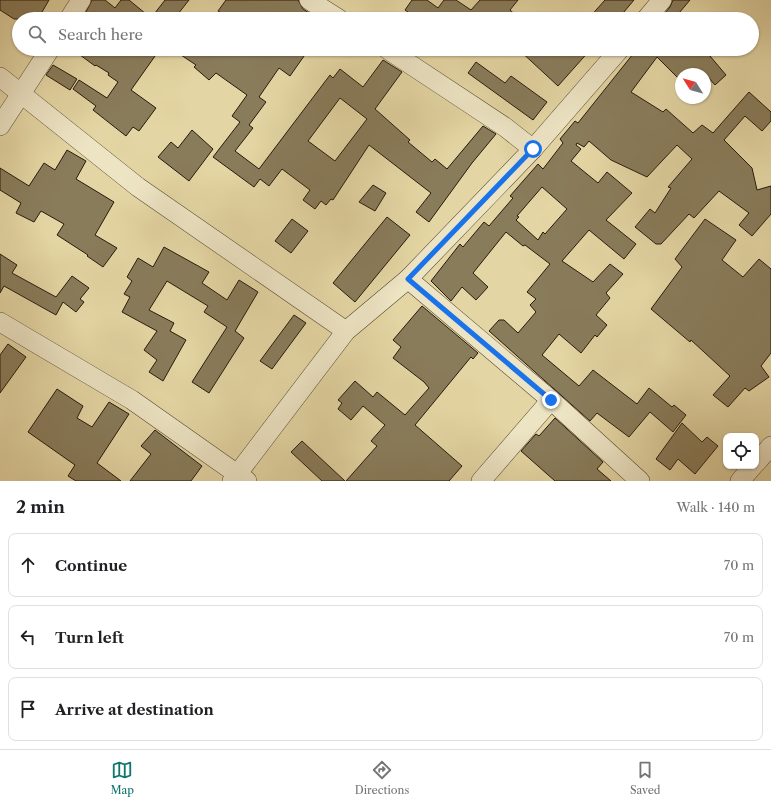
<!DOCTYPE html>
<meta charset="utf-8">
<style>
body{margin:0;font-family:"Libre Caslon Text",serif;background:#f6f6f6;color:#202124}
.controls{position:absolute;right:12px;bottom:12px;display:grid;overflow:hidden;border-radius:8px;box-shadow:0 1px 3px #0004}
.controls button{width:36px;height:36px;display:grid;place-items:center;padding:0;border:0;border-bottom:1px solid #e0e0e0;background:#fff;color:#202124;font:20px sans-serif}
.compass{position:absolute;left:675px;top:68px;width:36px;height:36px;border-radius:50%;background:#fff;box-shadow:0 1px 3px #0004;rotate:307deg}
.stop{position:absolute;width:12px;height:12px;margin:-9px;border:3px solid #1a73e8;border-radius:50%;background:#fff}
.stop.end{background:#1a73e8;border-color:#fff;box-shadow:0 1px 4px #0008}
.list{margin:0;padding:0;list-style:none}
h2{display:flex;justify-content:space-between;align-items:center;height:52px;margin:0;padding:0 16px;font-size:17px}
h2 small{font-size:13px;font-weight:400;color:#757577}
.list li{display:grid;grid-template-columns:26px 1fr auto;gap:12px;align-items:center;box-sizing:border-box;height:64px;margin:0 8px 8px;padding:0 8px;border:1px solid #e0e0e0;border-radius:8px}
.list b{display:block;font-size:15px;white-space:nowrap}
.list em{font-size:13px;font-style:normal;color:#757577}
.icon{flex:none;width:22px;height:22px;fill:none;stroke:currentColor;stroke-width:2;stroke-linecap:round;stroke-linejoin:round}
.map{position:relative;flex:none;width:771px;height:481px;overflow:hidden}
.search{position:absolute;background:#fff;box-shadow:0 1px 3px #0004;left:12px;right:12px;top:12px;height:44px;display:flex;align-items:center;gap:10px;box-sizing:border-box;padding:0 14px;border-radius:22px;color:#757577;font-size:15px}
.sheet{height:268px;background:#fff}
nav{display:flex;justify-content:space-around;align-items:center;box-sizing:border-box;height:56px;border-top:1px solid #e0e0e0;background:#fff;font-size:11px;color:#757577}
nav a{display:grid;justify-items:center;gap:2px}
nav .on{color:#0f766e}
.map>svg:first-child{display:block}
.building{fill:#897c5b;stroke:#271a0b;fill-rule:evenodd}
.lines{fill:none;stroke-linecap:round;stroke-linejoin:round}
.street-casing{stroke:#564931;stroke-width:20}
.street{stroke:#ede4c4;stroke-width:19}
.route{stroke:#1a73e8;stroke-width:5}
</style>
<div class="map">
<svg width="771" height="481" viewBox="0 0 771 481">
<rect width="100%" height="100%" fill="#e4d6a4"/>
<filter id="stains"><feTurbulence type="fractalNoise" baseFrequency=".005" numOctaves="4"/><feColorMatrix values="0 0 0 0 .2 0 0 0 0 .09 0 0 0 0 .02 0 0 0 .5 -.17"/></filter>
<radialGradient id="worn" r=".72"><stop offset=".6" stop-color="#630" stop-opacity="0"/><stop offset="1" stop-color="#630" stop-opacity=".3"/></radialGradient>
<g class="building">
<polygon points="0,0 49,0 38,19 14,19 0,10"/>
<polygon points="92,0 105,0 115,8 121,0 129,0 151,18 165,0 189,0 174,19 88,19 84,16"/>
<polygon points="226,0 298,0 303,9 318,19 217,19 221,13 218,11"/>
<polygon points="412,0 427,0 438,8 444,0 456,0 471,10 480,0 518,0 510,10 520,19 418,19 405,10"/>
<polygon points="605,0 634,0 618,19 588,19"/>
<polygon points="673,0 690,0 674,19 660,19 670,7"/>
<polygon points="72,49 160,49 131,90 156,108 139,131 133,127 126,136 93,110 96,106 73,89 79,80 107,98 118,82 108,75 109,73 96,65 95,66"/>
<path d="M172,49H309L290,76L279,68L259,97L266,102L249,125L253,128L235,151L259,169L330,75L333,78L340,69L363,87L383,60L402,72L375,109L410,140L408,142L432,162L435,159L447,169L483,126L496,134L472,163L429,222L416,212L431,193L369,145L333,200L331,199L326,205L321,201L315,209L303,200L310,190L282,169L269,186L260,179L254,187L213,157L240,122L232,116L247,95L216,73L209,80L194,67L196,65ZM340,98L367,119L335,161L308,141Z"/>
<polygon points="518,49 591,49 558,86"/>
<path d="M637,49H700L710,56L726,75L715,85L705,74H681L678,78L657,57L631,92L663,112L666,109L693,133L702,125L713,133L749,92L771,112V121L762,131L745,116L724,140L752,168L757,190L771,186V214L752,236L739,225L749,213L719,191L694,218L689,214L661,244H656L635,227L650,209L655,213L671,188L668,187L692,159L677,145L647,177L611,160L589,141L584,147L577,143L576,145L581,149L571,161L598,183L607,172L632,193L606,220L636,244L624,259L589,230L562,261L593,282L610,264L623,274L606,293L610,298L596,315L607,325L597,337L595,335L581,353L559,334L542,355L579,386L593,370L637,404L649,388L672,407L674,405L686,415L673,432L650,412L629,437L597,413L590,421L489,331L499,320H504L518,333L536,312L530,305L536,299L527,292L550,264L525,245L523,246L506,232L473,273L488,287L476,300L462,287L451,301L431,281L460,244L463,247L484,222L489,226L513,198L510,196L538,164L543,169L563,143L560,139L575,121L578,123ZM542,187L567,209L545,234L543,232L538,240L516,220L519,217L517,216Z"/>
<polygon points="476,62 505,83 511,76 547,102 533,120 468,73"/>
<polygon points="53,65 77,79 70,90 46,75"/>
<polygon points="192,130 213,149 189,181 158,157 171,142 178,148"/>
<polygon points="67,150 86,161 76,179 114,202 95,235 117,248 103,267 87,256 88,255 57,235 64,224 41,211 34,222 16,213 21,203 0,190 0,168 29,186 44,163 55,170"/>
<polygon points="373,185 386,193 375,211 359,202"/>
<polygon points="387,217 410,235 355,302 333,283"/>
<polygon points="292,219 308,231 291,253 275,241"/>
<polygon points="705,219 736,240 722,260 743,277 759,259 771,269 771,353 761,366 769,377 749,391 745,388 728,407 713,395 730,376 691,340 690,342 651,309 682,267 675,259"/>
<polygon points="164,247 209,272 202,283 227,300 239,280 258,292 235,331 244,338 209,393 192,382 227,327 204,312 208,306 167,281 149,310 174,323 170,331 186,340 163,381 149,372 157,360 144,350 157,331 122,312 130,297 124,294 132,281 127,277 138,258 153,267"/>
<polygon points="0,254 17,265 12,273 56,297 72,276 89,288 80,299 84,302 76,312 63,302 56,315 4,286 0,293"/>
<polygon points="422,306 478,353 473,359 471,357 415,425 462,466 449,481 346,481 377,446 371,441 385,425 363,406 351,420 338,409 342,403 338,400 355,381 373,397 377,392 405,415 429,388 424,382 393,358 401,347 393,340"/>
<polygon points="294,315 306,323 272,369 260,361"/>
<polygon points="8,344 26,357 0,393 0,355"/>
<polygon points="57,389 83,406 77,418 92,427 109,402 129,414 97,463 121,481 76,481 68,476 75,465 28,432"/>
<polygon points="555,418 603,462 597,469 611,481 555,481 521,451 536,434 539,436"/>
<polygon points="682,423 702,442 707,437 718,446 695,474 678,459 670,470 656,459"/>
<polygon points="155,430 202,466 191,481 130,481 151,454 141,446"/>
<polygon points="302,441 345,481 322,481 291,452"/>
</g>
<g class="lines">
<defs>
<g id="street">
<polyline points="309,0 339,19"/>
<polyline points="69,19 81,0"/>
<polyline points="646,19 662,0"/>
<polyline points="387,49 505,127 533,149"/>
<polyline points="0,77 138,187 346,331"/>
<polyline points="0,126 50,49"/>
<polyline points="408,279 551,400 640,481"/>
<polyline points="0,322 132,400 247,481"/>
<polyline points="756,463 771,446"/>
<polyline points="232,481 346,331 408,279 533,149 620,49"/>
<polyline points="481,481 551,400"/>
<polyline points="740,481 753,466"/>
</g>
</defs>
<use href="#street" class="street-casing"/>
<use href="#street" class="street"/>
</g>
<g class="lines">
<polyline class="route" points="533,149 408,279 551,400"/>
</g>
<rect width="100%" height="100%" filter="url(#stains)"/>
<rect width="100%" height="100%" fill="url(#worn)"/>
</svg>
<div class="controls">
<button><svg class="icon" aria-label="locate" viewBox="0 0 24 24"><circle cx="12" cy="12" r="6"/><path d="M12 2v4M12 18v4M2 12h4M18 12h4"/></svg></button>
</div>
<svg class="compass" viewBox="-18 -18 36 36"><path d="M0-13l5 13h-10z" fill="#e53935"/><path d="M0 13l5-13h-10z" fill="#757577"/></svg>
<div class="stop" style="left:533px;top:149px"></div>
<div class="stop end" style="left:551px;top:400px"></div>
<div class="search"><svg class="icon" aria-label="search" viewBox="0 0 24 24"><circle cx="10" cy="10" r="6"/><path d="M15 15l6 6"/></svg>Search here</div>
</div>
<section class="sheet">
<h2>2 min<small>Walk · 140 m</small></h2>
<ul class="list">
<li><svg class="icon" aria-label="ahead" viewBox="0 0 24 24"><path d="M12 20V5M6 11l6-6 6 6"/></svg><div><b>Continue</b></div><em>70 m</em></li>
<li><svg class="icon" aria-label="left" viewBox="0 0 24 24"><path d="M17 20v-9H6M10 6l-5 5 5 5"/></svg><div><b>Turn left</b></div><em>70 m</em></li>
<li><svg class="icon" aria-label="arrive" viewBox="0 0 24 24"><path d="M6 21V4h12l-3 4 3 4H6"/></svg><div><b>Arrive at destination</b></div></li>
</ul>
</section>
<nav>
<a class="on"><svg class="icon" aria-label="map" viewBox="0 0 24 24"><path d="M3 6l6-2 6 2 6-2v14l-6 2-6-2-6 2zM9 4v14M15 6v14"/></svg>Map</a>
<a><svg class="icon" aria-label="directions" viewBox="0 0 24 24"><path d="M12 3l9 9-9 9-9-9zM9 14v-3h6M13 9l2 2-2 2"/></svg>Directions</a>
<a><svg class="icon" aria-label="saved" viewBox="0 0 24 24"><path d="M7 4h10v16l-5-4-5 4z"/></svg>Saved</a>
</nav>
